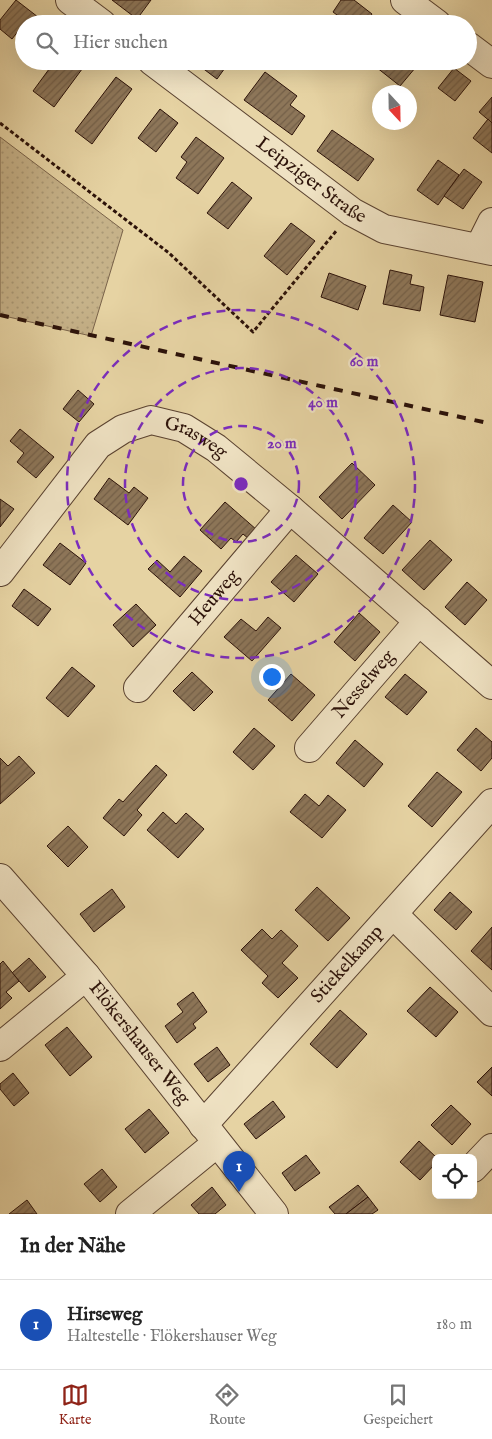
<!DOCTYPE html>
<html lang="de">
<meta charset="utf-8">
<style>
body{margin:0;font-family:"IM FELL English",serif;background:#f2f2f2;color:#222}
.controls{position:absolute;right:15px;bottom:15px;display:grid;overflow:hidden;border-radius:8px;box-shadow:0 5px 20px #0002}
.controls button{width:45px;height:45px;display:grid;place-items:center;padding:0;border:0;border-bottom:1px solid #e0e0e0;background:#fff;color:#222;font:25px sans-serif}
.compass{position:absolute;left:372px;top:85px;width:45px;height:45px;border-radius:50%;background:#fff;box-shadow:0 5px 20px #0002;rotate:158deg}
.you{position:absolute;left:271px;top:676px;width:18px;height:18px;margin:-12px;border:4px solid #fff;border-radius:50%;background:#1a73e8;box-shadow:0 0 0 8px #1a73e833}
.badge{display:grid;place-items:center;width:32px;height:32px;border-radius:50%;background:#8f2418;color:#fff;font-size:16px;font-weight:700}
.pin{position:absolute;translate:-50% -41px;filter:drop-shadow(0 1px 2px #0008)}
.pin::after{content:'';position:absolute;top:26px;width:18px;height:15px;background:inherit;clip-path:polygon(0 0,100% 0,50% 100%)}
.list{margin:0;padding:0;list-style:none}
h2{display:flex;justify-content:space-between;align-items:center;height:65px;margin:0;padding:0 20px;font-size:21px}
h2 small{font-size:16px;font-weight:400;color:#767676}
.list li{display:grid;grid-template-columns:32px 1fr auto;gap:15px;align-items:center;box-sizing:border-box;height:90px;padding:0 20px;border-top:1px solid #e0e0e0}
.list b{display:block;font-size:19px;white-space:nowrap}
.list p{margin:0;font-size:16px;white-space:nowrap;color:#767676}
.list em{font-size:16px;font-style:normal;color:#767676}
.icon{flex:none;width:28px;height:28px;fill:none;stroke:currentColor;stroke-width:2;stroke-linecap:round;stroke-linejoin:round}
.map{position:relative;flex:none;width:492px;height:1214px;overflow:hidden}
.search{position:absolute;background:#fff;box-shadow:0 5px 20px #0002;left:15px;right:15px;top:15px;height:55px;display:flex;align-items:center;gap:12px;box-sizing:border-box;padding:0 18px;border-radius:28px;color:#767676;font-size:19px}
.sheet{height:155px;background:#fff}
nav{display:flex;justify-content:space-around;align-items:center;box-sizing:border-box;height:70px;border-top:1px solid #e0e0e0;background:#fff;font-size:14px;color:#767676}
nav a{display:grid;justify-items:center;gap:2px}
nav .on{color:#8f2418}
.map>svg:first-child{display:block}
.grass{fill:url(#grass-dots);stroke:#796249}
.building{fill:url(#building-hatch);stroke:#2c1209}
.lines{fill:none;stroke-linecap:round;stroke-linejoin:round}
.minor-casing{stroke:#5a4230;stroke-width:30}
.path{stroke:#2c1209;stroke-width:3;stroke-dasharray:4 2.5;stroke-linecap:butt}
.minor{stroke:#efe2c3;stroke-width:28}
.rail{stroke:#2c1209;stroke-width:4;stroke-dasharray:9 9;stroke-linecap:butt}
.ring{fill:none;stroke:#7b2cbf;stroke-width:2.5;stroke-dasharray:9 6}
.labels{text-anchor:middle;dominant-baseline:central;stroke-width:4.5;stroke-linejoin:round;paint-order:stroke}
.street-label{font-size:19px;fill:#2c1209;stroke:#efe2c3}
.centre{fill:#7b2cbf;stroke:#efe2c3;stroke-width:2.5}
.ring-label{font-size:15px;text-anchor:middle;font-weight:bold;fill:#7b2cbf;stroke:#efe2c3;stroke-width:4.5;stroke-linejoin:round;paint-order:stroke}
</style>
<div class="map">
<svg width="492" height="1214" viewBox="0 0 492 1214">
<defs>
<pattern id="grass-dots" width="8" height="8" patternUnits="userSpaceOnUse" patternTransform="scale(1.25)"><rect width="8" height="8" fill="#c6b289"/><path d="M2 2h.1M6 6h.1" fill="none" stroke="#aa9875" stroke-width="1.8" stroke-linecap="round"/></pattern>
<pattern id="building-hatch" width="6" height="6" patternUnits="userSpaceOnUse" patternTransform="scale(1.25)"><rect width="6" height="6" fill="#8d7659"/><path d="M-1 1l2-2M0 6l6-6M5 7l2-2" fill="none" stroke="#735f48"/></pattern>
</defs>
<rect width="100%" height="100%" fill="#e6d3a3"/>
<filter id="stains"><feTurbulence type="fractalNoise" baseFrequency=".004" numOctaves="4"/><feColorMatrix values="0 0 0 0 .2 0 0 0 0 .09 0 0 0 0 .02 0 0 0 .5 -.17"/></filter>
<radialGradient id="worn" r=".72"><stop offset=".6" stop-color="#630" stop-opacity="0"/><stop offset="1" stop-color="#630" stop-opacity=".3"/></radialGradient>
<polygon class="grass" points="0,137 123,230 91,336 0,315"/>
<g class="building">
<polygon points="16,0 47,24 24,24 24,33 19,30 12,39 0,29 0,20"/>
<polygon points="112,0 151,0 137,19"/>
<polygon points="341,0 354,0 372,14 365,24 343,24 345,21 333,12"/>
<polygon points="55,61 88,61 54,107 33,91"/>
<polygon points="193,61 230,61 217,79"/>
<polygon points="381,61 421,61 400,86 376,67"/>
<polygon points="454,68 471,81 455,101 438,88"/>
<polygon points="265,72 297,96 290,105 305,116 292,135 244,100"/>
<polygon points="116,77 132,89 92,144 75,131"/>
<polygon points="492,97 492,123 479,112"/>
<polygon points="160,109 178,123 156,152 138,138"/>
<polygon points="488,119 492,123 492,153 473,138"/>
<polygon points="332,130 374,159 358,181 317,151"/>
<polygon points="196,137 224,158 198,194 176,178 187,162 181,157"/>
<polygon points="438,160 459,175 438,205 417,190"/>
<polygon points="464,169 482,182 463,209 444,196"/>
<polygon points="232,182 252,198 228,229 207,213"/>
<polygon points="291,223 315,241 287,275 264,256"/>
<polygon points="390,270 412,275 410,284 424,287 420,311 383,304"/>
<polygon points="329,273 366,286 358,310 321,297"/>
<polygon points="448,275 483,282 475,322 440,315"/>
<polygon points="78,390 94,404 79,422 63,409"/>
<polygon points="20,429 54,457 36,478 17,462 24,453 10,441"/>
<polygon points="352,463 375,485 342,519 319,497"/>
<polygon points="109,478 129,493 134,487 148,498 128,525 94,499"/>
<polygon points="0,499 14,509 0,527"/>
<polygon points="225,502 257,530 249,539 243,534 236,542 231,538 221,549 200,530"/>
<polygon points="393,505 412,522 383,554 364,538"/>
<polygon points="430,540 452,560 424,590 402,570"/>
<polygon points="60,543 86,563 70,585 43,565"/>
<polygon points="296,555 318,574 294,602 271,582"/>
<polygon points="184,556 202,571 180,597 148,569 157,560 170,572"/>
<polygon points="467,582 487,600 465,625 445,607"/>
<polygon points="24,589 51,609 38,626 12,606"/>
<polygon points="136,604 156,625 133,647 113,625"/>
<polygon points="359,613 380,632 355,661 334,642"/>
<polygon points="268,617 281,628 252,661 224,637 241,619 256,631"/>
<polygon points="72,667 95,686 68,717 46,698"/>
<polygon points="192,672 213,692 194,711 173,691"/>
<polygon points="291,674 315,695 292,721 268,700"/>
<polygon points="405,674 427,692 407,715 385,697"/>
<polygon points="254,728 275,746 253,770 233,752"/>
<polygon points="476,728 492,742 492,758 481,771 457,750"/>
<polygon points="355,740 383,764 364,787 336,763"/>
<polygon points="19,756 35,773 0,804 0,758 8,766"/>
<polygon points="156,765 167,775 137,810 142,815 124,836 103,818 119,799 123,802"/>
<polygon points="437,772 462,792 432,827 408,806"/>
<polygon points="305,794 319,806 328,795 346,810 322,838 290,812"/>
<polygon points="163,812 176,824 186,813 204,829 178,858 147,830"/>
<polygon points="68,826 88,847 68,867 47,846"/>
<polygon points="317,887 350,918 328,941 295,910"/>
<polygon points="112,889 125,907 94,932 80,914"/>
<polygon points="450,892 472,912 456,930 434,910"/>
<polygon points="492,927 492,970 471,951"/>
<polygon points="262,929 272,939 281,930 298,946 282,963 298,978 278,998 262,983 268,976 241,950"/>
<polygon points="29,958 46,977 29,992 12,973"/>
<polygon points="3,961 19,981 6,992 12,998 0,1009 0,964"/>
<polygon points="430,987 458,1012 436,1037 407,1011"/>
<polygon points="193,992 207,1012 193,1024 196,1028 177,1043 165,1026 183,1012 177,1004"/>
<polygon points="340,1010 367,1034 337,1068 310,1044"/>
<polygon points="67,1027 92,1057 70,1076 45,1045"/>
<polygon points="217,1047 230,1065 208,1082 194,1064"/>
<polygon points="492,1067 492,1096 477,1082"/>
<polygon points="13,1073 29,1093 14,1106 0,1089 0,1084"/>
<polygon points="273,1101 285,1117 256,1139 244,1124"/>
<polygon points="451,1105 471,1124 452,1145 431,1125"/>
<polygon points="149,1109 169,1133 145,1153 125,1129"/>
<polygon points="419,1141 437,1158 436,1163 420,1180 400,1162"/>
<polygon points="306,1155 320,1173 295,1191 282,1173"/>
<polygon points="102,1169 117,1187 100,1202 84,1184"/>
<polygon points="358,1185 368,1197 346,1214 335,1214 329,1207"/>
<polygon points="212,1187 226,1205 215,1214 199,1214 191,1205"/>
<polygon points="368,1197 378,1210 372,1214 346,1214"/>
<polygon points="27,1200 37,1214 9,1214"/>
</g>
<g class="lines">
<defs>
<g id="minor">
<polyline points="70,0 102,24"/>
<polyline points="405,0 437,24"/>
<polyline points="468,46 492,64"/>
<path id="s1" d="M152,61L352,212L384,229L492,251"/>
<polyline points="479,248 492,222"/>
<path id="s2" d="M0,572L98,445L123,429L151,420L184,428L216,448L290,509L492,685"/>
<path id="s3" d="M138,688L290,509"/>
<path id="s4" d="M309,748L419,621"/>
<path id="s5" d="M0,878L86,976L274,1214"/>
<polyline points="393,914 492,1012"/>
<polyline points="0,1047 86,976"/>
<path id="s6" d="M203,1125L492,803"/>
<polyline points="473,1168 492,1148"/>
<polyline points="130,1214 217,1143"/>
</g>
</defs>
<use href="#minor" class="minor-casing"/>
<polyline class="path" points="0,123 169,253 253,332 337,230"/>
<use href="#minor" class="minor"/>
<polyline class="rail" points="0,315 492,424"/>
</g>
<g class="ring">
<circle cx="241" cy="484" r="58"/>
<circle cx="241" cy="484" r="116"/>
<circle cx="241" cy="484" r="174"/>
</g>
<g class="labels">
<g class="street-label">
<text stroke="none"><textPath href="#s1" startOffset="199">Leipziger Straße</textPath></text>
<text stroke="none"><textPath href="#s2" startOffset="268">Grasweg</textPath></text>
<text stroke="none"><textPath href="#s3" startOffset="118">Heuweg</textPath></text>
<text stroke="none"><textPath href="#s4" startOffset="84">Nesselweg</textPath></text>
<text stroke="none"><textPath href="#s6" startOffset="216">Stiekelkamp</textPath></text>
<text stroke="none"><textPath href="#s5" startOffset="216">Flökershauser Weg</textPath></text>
</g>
</g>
<circle cx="241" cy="484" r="8" class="centre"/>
<g class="ring-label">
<text x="364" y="366">60 m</text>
<text x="323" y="407">40 m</text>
<text x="282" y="448">20 m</text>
</g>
<rect width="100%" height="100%" filter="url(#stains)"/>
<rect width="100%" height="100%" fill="url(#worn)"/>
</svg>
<div class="controls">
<button><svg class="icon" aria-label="locate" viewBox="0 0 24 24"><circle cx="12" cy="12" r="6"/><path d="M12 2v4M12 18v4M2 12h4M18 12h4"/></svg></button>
</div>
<svg class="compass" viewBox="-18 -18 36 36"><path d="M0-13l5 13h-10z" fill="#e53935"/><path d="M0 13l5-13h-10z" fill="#767676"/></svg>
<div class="you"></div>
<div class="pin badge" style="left:239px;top:1192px;background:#1a4fb4">1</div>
<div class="search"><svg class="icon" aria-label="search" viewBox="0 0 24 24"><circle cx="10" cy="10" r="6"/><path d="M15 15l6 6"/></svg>Hier suchen</div>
</div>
<section class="sheet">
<h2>In der Nähe<small></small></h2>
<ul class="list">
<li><span class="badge" style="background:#1a4fb4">1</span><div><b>Hirseweg</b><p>Haltestelle · Flökershauser Weg</p></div><em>180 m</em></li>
</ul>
</section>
<nav>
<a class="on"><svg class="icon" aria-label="map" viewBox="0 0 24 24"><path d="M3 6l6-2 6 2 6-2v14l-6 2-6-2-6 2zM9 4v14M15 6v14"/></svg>Karte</a>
<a><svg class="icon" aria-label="directions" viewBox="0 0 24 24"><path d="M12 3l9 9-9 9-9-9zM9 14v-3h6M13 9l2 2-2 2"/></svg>Route</a>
<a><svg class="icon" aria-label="saved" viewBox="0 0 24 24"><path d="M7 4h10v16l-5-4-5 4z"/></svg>Gespeichert</a>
</nav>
